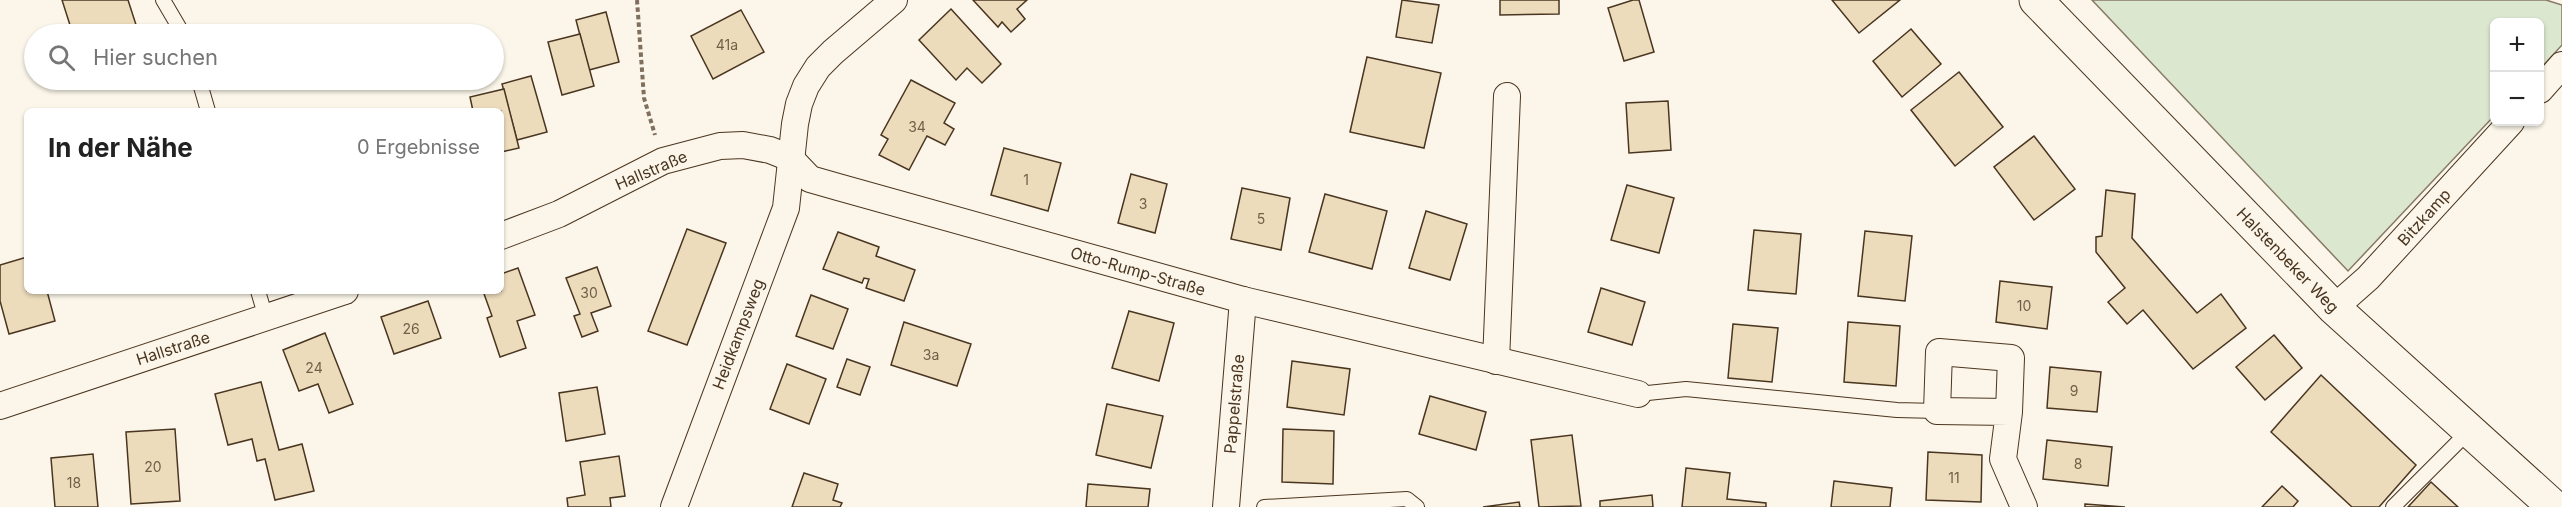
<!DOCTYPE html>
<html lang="de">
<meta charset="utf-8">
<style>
body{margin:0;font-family:Inter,sans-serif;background:#f2f2f2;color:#222}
.controls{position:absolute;right:18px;top:18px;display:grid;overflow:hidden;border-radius:9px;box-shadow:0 2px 4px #0004}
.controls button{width:54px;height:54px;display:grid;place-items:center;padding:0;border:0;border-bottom:2px solid #e0e0e0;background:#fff;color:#222;font:30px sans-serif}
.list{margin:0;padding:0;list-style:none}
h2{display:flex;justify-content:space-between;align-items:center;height:78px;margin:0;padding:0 24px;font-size:26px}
h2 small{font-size:20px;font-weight:400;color:#767676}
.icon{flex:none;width:33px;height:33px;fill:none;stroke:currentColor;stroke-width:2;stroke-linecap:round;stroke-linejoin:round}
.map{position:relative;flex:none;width:2562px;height:507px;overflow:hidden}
.search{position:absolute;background:#fff;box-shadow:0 2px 4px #0004;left:24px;top:24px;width:480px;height:66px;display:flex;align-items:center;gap:15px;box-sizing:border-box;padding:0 21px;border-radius:33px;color:#767676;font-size:22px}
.panel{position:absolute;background:#fff;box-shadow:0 2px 4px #0004;left:24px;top:108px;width:480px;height:186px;border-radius:9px}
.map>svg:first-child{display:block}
.green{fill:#dce7d0;stroke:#887966;stroke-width:1.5}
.building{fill:#ecdcbc;stroke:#4a3520;stroke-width:1.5}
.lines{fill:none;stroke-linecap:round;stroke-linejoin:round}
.service-casing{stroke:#4a3520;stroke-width:16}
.minor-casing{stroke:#4a3520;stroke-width:28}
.secondary-casing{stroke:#4a3520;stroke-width:35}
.path{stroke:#7f6f5c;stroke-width:4;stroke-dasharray:4.5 3;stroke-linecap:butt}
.service{stroke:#fbf6e9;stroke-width:14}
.minor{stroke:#fbf6e9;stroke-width:26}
.secondary{stroke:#fbf6e9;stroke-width:33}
.labels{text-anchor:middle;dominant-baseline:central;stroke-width:4.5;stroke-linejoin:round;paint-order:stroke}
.number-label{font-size:14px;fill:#725f47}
.street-label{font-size:16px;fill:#4a3520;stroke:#fbf6e9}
</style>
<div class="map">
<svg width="2562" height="507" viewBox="0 0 2562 507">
<rect width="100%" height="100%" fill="#fbf6e9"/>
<polygon class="green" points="2092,0 2546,0 2562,5 2562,45 2540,69 2540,22 2494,22 2494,116 2348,271"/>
<g class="building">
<polygon points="62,0 128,0 139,34 61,34 59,28 70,25"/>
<polygon points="973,0 1027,0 1017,9 1025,19 1011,32 1002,22 998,27"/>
<polygon points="1402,0 1439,5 1432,43 1396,37"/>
<polygon points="1500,0 1559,0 1559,14 1500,15"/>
<polygon points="1633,0 1639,0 1654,52 1624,61 1608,8"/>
<polygon points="1832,0 1900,0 1859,33"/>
<polygon points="951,9 1001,64 982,83 967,68 956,80 919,40"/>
<polygon points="741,10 764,52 713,79 691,36"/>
<polygon points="606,12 619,62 589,70 576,20"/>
<polygon points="1911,29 1941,64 1902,97 1873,61"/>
<polygon points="580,34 594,86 562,95 548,42"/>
<polygon points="1367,57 1441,73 1424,148 1350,132"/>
<polygon points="1959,72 2003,127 1955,166 1911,110"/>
<polygon points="531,76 547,132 517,140 502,84"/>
<polygon points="911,80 955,103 944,123 954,129 945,145 927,136 909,170 879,155 888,139 881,135"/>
<polygon points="504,89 519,148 501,152 501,111 473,111 470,97"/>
<polygon points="1668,101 1671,150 1629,153 1626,103"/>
<polygon points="2034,136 2075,189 2034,220 1994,167"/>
<polygon points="1004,148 1061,163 1048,211 991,195"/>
<polygon points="1131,174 1167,184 1155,233 1118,223"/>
<polygon points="1627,185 1674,198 1659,253 1611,240"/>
<polygon points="1242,188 1290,198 1281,250 1231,239"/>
<polygon points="2106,190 2135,194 2132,238 2197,313 2221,294 2246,328 2193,369 2143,310 2127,324 2108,302 2125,288 2096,252 2096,237 2102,236"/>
<polygon points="1325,194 1387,211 1372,269 1309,252"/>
<polygon points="1426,211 1467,224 1450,280 1409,268"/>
<polygon points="687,229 726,243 687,345 648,331"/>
<polygon points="1754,230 1801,234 1796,294 1748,290"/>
<polygon points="1865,231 1912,236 1905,301 1858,296"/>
<polygon points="838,232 879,247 876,256 915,270 904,301 866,288 869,279 864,278 862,283 823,269"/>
<polygon points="27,257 27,291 47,291 55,321 9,334 0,301 0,265"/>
<polygon points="597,267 611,306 591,313 598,331 582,337 574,316 580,314 566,278"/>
<polygon points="518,268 535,315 517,321 526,348 500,357 487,318 492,316 483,291 501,291 501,274"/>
<polygon points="2000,281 2052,287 2047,329 1996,322"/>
<polygon points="1601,288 1645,302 1632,345 1588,332"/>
<polygon points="811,295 848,309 833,349 796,336"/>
<polygon points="428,301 441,338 394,354 381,317"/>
<polygon points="1129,311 1174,323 1159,381 1112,368"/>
<polygon points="904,322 971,344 957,386 891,365"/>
<polygon points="1848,322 1900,326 1896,386 1844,382"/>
<polygon points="1733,324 1778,328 1772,382 1728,378"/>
<polygon points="325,333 353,404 329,413 318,384 299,391 283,350"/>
<polygon points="2274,335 2302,368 2265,400 2236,367"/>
<polygon points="847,359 870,367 860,395 837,387"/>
<polygon points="1292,361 1350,369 1344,415 1287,407"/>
<polygon points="787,364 826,379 809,424 770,409"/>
<polygon points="2050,367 2101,372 2097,412 2047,408"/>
<polygon points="2321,375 2416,465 2379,507 2352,507 2271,432"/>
<polygon points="261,382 279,450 302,444 314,491 275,500 265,459 257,461 252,439 228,445 215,394"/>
<polygon points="597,387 605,434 566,441 559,393"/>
<polygon points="1430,396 1486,412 1476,450 1419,434"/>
<polygon points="1107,404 1163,416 1151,468 1096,455"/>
<polygon points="175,429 180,501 131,504 126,432"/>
<polygon points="1283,429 1334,431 1333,484 1282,482"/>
<polygon points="1572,435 1581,506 1539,507 1531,440"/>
<polygon points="2047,440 2112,447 2108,486 2043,479"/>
<polygon points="1928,452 1982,455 1981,502 1926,500"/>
<polygon points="93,454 98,507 55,507 51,458"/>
<polygon points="619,456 625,496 610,498 611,507 568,507 567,498 585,495 580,462"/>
<polygon points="1686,468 1730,473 1727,499 1766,503 1766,507 1682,507"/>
<polygon points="804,473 838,484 833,500 842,503 840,507 792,507"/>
<polygon points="1834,481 1892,488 1890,507 1831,507"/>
<polygon points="2431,482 2458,507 2408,507"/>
<polygon points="1088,484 1150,489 1148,507 1086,507"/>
<polygon points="2282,486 2298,501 2293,507 2262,507"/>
<polygon points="1652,495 1653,507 1600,507 1600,501"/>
<polygon points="1519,502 1520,507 1483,507"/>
<polygon points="2085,504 2125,507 2085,507"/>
</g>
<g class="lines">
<defs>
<g id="service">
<polyline points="163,0 183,34"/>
<polyline points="199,80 208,111"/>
<polyline points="258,291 266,318"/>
<polyline points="1638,394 1686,389 1897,410 1937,411"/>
<polyline points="1264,507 1407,499 1417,507"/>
<polyline points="2393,507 2469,431"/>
</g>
<g id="minor">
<polyline points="2540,90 2562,65"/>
<polyline points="501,236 559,214 663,161 720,146 743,145 770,150 790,158 810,179 838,187 1243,300 1638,394"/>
<polyline points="2334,308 2368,278 2511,122"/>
<polyline points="1496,361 1507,96"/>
<polyline points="0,406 345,291"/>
<polyline points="2009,412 1937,411 1939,352 2011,358 2009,412 2003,459 2024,507"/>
<polyline points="674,507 786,208 795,124 799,104 806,86 818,67 833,52 894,0"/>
<polyline points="1226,507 1243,300"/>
</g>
<polyline id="secondary" points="2036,0 2334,308 2554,507"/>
</defs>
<use href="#service" class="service-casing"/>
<use href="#minor" class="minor-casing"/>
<use href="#secondary" class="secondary-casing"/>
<polyline class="path" points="637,0 644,98 655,135"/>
<use href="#service" class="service"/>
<use href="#minor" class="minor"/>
<use href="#secondary" class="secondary"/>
</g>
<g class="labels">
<g class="number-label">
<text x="727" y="44">41a</text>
<text x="917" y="126">34</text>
<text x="1026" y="179">1</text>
<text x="1143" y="203">3</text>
<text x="1261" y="218">5</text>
<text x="589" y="292">30</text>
<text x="2024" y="305">10</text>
<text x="411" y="328">26</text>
<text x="931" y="354">3a</text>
<text x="314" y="367">24</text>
<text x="2074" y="390">9</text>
<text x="2078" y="463">8</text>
<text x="153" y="466">20</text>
<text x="1954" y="477">11</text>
<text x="74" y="482">18</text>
</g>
<g class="street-label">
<text transform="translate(651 170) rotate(-23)">Hallstraße</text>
<text transform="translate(2424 217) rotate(-48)">Bitzkamp</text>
<text transform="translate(2288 260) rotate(46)">Halstenbeker Weg</text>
<text transform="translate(1138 271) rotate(16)">Otto-Rump-Straße</text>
<text transform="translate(738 334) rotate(-69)">Heidkampsweg</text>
<text transform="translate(173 348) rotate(-18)">Hallstraße</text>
<text transform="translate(1234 404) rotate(-85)">Pappelstraße</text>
</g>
</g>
</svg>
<div class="controls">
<button>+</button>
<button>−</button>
</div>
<div class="search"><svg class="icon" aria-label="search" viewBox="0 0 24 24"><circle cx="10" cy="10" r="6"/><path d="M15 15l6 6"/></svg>Hier suchen</div>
<section class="panel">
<h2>In der Nähe<small>0 Ergebnisse</small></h2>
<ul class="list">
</ul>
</section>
</div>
